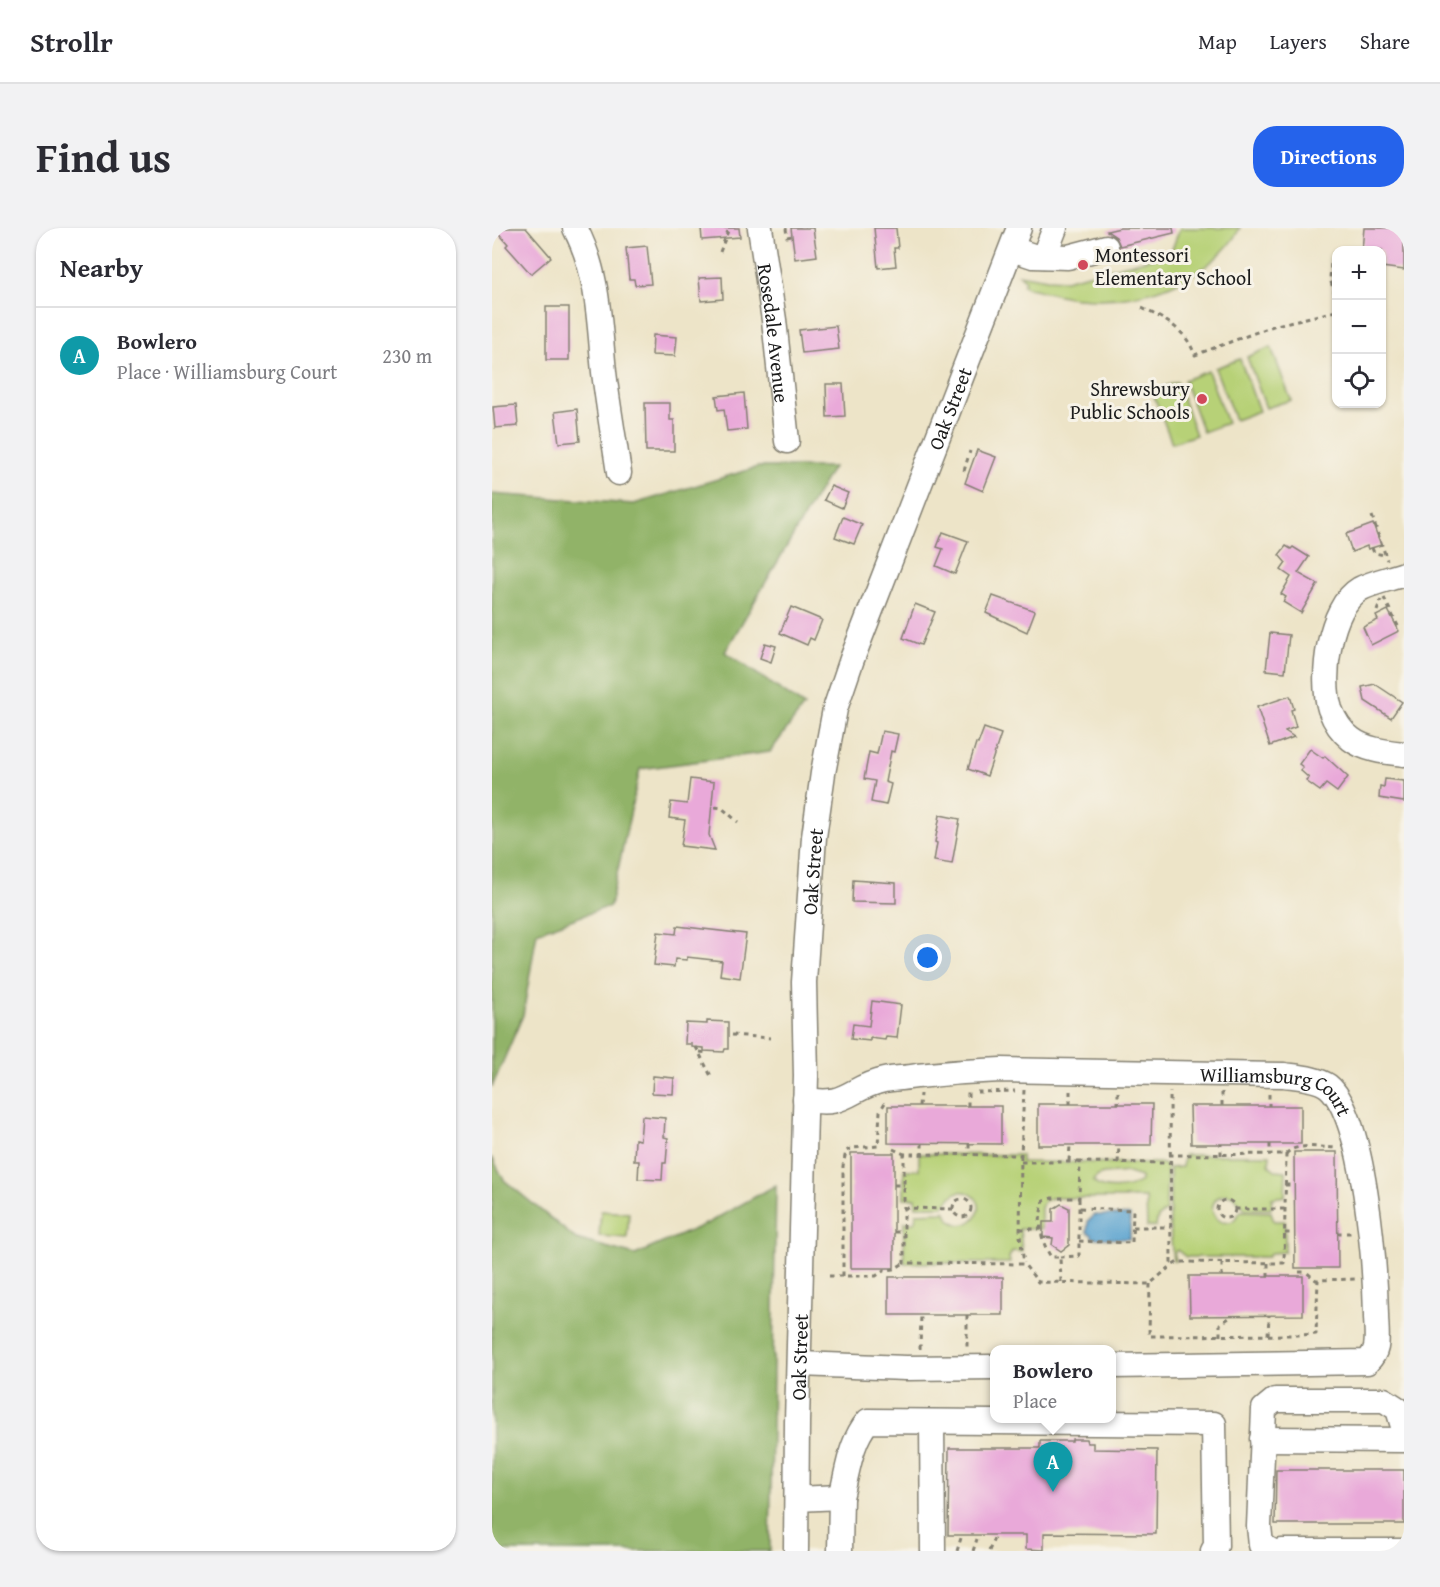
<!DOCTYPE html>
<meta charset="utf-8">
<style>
body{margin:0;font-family:"Gentium Book Plus",serif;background:#f2f2f3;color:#2b2b33}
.controls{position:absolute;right:18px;top:18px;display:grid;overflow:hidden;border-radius:12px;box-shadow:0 2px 4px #0004}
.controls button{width:54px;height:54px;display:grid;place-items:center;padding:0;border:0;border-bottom:2px solid #e1e1e2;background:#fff;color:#2b2b33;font:30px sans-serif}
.you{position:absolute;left:436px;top:730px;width:21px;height:21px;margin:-15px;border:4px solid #fff;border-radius:50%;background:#1a73e8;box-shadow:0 0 0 9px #1a73e833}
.badge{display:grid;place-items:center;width:39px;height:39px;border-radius:50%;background:#2563eb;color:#fff;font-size:20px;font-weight:700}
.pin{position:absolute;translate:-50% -50px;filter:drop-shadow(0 2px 3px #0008)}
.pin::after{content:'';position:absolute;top:32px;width:21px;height:18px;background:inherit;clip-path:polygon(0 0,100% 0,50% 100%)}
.popup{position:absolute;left:498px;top:1117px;width:126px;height:78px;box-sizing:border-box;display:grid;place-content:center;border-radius:12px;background:#fff;filter:drop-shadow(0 2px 4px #0005);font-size:20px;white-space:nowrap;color:#7c7c81}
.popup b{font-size:22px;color:#2b2b33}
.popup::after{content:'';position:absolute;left:50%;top:100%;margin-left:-12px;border:12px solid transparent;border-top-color:#fff}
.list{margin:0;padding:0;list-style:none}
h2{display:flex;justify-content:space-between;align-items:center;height:78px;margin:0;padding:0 24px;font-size:26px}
h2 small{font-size:20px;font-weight:400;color:#7c7c81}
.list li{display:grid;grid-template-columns:39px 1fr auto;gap:18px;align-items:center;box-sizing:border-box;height:96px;padding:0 24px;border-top:2px solid #e1e1e2}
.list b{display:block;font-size:22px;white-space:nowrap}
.list p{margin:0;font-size:20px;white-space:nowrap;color:#7c7c81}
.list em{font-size:20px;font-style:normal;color:#7c7c81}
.icon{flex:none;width:33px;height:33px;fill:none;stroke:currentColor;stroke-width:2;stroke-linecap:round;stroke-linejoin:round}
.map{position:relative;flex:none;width:912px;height:1323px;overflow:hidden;border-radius:24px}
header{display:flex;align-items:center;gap:36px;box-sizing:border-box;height:84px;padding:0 30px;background:#fff;border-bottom:2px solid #e1e1e2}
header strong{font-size:28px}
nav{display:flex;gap:33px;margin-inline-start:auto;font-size:21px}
.intro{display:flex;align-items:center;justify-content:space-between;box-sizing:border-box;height:144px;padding:0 36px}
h1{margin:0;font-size:42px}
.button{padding:15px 27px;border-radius:24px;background:#2563eb;color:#fff;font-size:21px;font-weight:700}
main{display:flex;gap:36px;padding:0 36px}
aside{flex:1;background:#fff;border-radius:24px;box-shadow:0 2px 4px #0004}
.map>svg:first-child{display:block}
.green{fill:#b7d177;stroke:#6a764a;stroke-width:1.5;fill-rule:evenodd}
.forest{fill:#91b368;stroke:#566842;stroke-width:1.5}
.water{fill:#58a2cf;stroke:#3a5f76;stroke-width:1.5}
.building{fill:#e9a9d9}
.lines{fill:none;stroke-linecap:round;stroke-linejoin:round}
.minor-casing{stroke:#848072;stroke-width:27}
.path{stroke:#848072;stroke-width:3;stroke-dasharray:4.5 4.5;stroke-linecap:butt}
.minor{stroke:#fff;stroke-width:24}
.poi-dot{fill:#d1495b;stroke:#f7f3e8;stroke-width:2}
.labels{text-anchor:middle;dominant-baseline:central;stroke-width:6;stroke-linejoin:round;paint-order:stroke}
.poi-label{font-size:20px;fill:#1c1c1c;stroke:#f7f3e8;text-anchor:start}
.street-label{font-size:20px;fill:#1c1c1c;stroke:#f7f3e8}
</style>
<header>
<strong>Strollr</strong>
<nav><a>Map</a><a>Layers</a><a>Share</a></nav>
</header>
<div class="intro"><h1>Find us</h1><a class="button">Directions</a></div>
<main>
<aside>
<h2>Nearby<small></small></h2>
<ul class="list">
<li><span class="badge" style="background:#0f9aa8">A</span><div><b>Bowlero</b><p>Place · Williamsburg Court</p></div><em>230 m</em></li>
</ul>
</aside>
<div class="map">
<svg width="912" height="1323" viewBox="0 0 912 1323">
<rect width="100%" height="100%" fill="#f7f3e8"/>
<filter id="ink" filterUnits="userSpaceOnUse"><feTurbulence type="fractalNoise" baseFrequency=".0167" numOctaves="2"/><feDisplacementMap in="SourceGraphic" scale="12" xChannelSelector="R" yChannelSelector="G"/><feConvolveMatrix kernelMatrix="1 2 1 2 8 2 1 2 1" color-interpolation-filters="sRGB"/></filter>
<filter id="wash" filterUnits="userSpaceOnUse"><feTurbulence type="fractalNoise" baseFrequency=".008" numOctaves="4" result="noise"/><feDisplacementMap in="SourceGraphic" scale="24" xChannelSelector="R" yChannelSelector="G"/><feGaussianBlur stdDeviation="1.35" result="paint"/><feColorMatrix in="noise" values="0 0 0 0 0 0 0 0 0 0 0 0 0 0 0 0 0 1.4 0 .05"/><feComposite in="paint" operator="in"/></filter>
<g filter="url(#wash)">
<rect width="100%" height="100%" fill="#ede4c8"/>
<g class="green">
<path d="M688,0H748C718,54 644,76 587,70C570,69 553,63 537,60L531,57L533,53L527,46L555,51L573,52L677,26L679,24Z"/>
<polygon points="779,119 799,172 774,180 755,129"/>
<polygon points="748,131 767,183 743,192 723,140"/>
<polygon points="716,143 735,195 711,204 692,152"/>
<polygon points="685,154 704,207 680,215 660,163"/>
<path d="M427,926L529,927V934L668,935L675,938L674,984C666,987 665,990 664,999H655L654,970H560L552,973L549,980V1001H528L530,1024L521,1023L517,1029L518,1035H412V994H423L424,985L450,984L453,982C464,1015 503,984 480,967C476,964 472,963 467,964C458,966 457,975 450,978H424L423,970H412V942H427ZM633,944L649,949V953C638,961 610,965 601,953C608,942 622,947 633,944Z"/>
<path d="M692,927H778L777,937L783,942L794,943L793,968L780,970L779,981H753L741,968C730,964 722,969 720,981C723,992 730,997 741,993L749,983L779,984L782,993H793V1024L779,1025L776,1029H694L685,1022L682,1025L684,1033H681L678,999V940L690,939Z"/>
<polygon points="109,983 137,985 135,1010 107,1008"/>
</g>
<g class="forest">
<polygon points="266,239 341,239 233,424 312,478 278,524 148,541 118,678 45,704 31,787 0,859 0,266 142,276"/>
<polygon points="0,929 12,952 84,1011 143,1027 216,995 284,957 278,1323 0,1323"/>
</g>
<polygon class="water" points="601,987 638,987 638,1011 600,1010 600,1007 595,1004 596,993 600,990"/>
<g id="blocks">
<g class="building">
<polygon points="2,0 34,0 59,29 39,46 14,18 16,16"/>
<polygon points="209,0 247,0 248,9 210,12"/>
<polygon points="299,0 321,0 325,28 303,31"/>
<polygon points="382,0 404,0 406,20 402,20 404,38 386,40"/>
<polygon points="628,0 681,0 682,5 628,18 624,9 615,3"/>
<polygon points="872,0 912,0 912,42 890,39 890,22 870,22"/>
<polygon points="155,18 159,56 143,57 142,51 137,51 134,20"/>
<polygon points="230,49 231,71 209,73 207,50"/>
<rect x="54" y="79" width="23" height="53"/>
<polygon points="344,98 347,121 310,125 307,102"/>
<polygon points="161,107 185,109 183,128 160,127"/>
<polygon points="334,156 351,156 353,188 335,189"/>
<polygon points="252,165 255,201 235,203 232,181 226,182 224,168"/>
<polygon points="153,175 178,175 178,192 182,192 182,223 154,223"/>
<polygon points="24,177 26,198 3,200 1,179"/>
<polygon points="85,181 88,213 67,215 63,184"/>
<polygon points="485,222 504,229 491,263 473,255"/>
<polygon points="339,258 356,265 350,280 332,272"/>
<polygon points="351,289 370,297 362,316 343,309"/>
<polygon points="881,296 889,317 876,321 875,318 860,324 854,306"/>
<polygon points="451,304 476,313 463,346 444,338 451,321 445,319"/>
<polygon points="794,318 799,321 801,319 817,329 806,345 826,356 809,385 791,374 794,369 789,366 799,349 789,342 794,335 787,327"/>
<polygon points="501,368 543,383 535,404 494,385"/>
<polygon points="423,376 443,384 429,417 411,410"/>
<polygon points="299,379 330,392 322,412 318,410 315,417 288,405"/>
<polygon points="896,382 907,403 879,417 871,399 886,392 884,388"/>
<polygon points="778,405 797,407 793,444 774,442"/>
<polygon points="273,415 284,418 279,434 268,430"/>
<polygon points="883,456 910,474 899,490 873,473 870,459"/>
<polygon points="798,468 802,481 799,482 804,499 793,503 802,509 778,518 765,479"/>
<polygon points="492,500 509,506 495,548 476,541 484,515 486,516"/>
<polygon points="390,503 406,506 402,524 399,523 393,554 399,556 394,577 379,574 383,553 372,551 377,524 385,526"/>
<polygon points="818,521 831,530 833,528 856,549 845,564 834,556 828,563 814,553 817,550 808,542 811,539 807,536"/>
<polygon points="198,551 222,554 217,607 223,622 189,618 193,592 177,590 179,574 195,576"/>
<polygon points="893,551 912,553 912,574 887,570 888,558 892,559"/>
<polygon points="448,587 468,591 460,636 442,633 445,615 443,614"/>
<polygon points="361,652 404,655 404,675 360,674"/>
<polygon points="185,698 254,706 248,750 228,747 230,733 195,729 195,732 183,731 182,739 162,737 166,704 184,706"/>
<polygon points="380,773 409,777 405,810 394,809 393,812 378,810 378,813 359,811 361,796 377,798"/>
<polygon points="215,793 236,794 236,821 233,821 232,824 212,823 212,820 200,819 200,816 193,816 194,795 215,796"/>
<polygon points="161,848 182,850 181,866 160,865"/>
<polygon points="546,876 660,876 659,917 546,917"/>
<polygon points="396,878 509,878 509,916 396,915"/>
<polygon points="698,878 809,878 809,916 699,916"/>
<polygon points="150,888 173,890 172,909 176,910 174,935 171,935 170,952 146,951 147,933 142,933 143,911 148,912"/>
<polygon points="802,924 845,924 846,1040 803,1040"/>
<rect x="359" y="925" width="43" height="115"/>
<polygon points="569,976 577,980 577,1017 569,1023 560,1017 561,1010 551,1009 551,994 561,994 561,981"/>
<polygon points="697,1048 811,1048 811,1087 698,1088"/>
<rect x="397" y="1049" width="114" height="38"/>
<polygon points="580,1211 594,1211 595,1215 601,1215 601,1221 665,1222 664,1306 552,1305 552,1322 534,1321 534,1307 456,1307 457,1220 548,1220 548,1213 580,1213"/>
<polygon points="784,1242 912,1242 912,1296 783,1296"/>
</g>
</g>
</g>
<g filter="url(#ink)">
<use href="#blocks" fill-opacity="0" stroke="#848072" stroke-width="1.5"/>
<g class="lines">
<defs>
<g id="minor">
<path d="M83,0C107,45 107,95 112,144C116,178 122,211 127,245"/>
<path id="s1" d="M268,0L282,92L295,213"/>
<polyline points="520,21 541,28 576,29 614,19"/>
<polyline points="552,28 563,0"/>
<path d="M912,346C898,351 881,354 868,361C837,379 828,450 838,481C842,492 850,504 859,511C873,522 895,524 912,526"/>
<path id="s2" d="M313,871C353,881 358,859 392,852C403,850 414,850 425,848C453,845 481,843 509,842L792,847C806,849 825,850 836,858C873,888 883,1039 884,1087C884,1097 886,1109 884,1119C883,1124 879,1130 875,1134L620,1138"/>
<polyline points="307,1136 414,1140 502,1139"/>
<polyline points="440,1194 441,1323"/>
<polyline points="770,1211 912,1212"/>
<path d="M305,1271L349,1269C356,1243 358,1214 376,1193L722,1196L724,1318L721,1323"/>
<path id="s3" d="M304,1323L305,1194L314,848L312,754L322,609L331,545L343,481L360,431L527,0"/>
<polyline points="348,1323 349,1269"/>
<polyline points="780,1323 769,1317 767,1298 772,1181 783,1172 892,1172 906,1181 912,1202"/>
<polyline points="790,1323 909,1323"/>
</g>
</defs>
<use href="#minor" class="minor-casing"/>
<g class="path">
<polyline points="294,0 295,9 300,8"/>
<polyline points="228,24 237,0"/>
<polyline points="839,36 838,51 844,69"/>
<path d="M650,80C673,92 693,100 703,127L784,97L844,83"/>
<polyline points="472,243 478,223"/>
<polyline points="880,288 895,332"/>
<polyline points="880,320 882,325 893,327"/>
<polyline points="892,370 908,402"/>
<polyline points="885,383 889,372"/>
<polyline points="223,579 230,580 246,594"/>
<polyline points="240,807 278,810"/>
<polyline points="204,819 220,850"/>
<polyline points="208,824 215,825"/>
<polyline points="532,862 529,927 412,926 412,1035 532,1036 546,1054 658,1056 679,1038 678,864"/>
<polyline points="485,864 523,863"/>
<polyline points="626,864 626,876"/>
<polyline points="730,864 730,878"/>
<polyline points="777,866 777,878"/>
<polyline points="578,876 578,863"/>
<polyline points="427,878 428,866"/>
<polyline points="476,878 476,864"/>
<polyline points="430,915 430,926"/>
<polyline points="477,916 477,926"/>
<polyline points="778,916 778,926"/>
<polyline points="401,921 412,926"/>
<path d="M794,926C803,914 832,920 846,920"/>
<polyline points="529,927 528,1008 532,1035"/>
<polyline points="677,927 794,926 792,1035 686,1034 679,1038"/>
<polyline points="729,927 729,916"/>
<polyline points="577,933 578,917"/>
<polyline points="529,934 588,934"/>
<polyline points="626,935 627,917"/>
<polyline points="402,957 412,957"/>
<polyline points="793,957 802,957"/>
<circle cx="470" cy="980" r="9"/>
<circle cx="734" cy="981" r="9"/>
<polyline points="412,980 461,981"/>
<polyline points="743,981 793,981"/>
<polyline points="641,999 678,999"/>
<polyline points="528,1001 549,1001"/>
<polyline points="402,1004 412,1004"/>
<polyline points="793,1005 802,1005"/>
<polyline points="845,1005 859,1005"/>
<polyline points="587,1013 640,1015 641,982 587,980"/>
<polyline points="568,1029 587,1028 587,970"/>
<polyline points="730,1035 730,1048"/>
<polyline points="776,1035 776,1048"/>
<polyline points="807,1044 814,1044 824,1052 865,1051"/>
<polyline points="337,1048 384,1048 393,1042 402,1041 412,1035"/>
<polyline points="351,1048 351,938 354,923 361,920 386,918 388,883 394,873"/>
<path d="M569,1054L568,1029H559C548,1012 545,991 552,973L560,970H587L588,934L678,935"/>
<polyline points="658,1056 657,1108 807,1107 824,1106 826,1052"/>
<polyline points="475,1087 475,1121"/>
<polyline points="776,1107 777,1087"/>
<polyline points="728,1108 728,1096 737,1090"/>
<polyline points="428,1121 429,1087"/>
<polyline points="465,1323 469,1310"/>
<polyline points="481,1323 485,1311"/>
<polyline points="497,1323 502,1310"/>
</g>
<use href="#minor" class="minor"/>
</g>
</g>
<g class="poi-dot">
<circle cx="591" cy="37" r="6"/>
<circle cx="710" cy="171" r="6"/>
</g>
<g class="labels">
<g class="poi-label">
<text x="603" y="26">Montessori<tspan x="603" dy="23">Elementary School</tspan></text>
<text x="698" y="160" text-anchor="end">Shrewsbury<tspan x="698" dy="23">Public Schools</tspan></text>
</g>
<g class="street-label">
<text stroke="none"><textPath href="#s1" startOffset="106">Rosedale Avenue</textPath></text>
<text stroke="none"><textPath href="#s3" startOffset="1166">Oak Street</textPath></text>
<text stroke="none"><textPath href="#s3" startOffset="680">Oak Street</textPath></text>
<text stroke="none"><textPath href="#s2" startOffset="482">Williamsburg Court</textPath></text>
<text stroke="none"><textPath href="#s3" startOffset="194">Oak Street</textPath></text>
</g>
</g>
</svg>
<div class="controls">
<button>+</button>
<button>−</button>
<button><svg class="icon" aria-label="locate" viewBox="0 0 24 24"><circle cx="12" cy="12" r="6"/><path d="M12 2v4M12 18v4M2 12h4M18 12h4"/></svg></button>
</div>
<div class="you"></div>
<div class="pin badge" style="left:561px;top:1264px;background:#0f9aa8">A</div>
<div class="popup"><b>Bowlero</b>Place</div>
</div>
</main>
